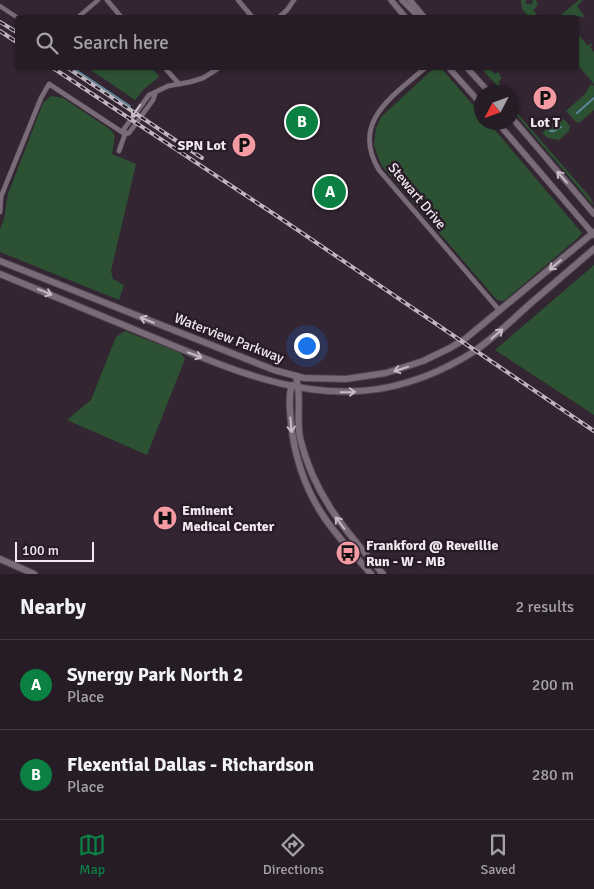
<!DOCTYPE html>
<style>
body{margin:0;font-family:Signika,sans-serif;background:#322932;color:#f1f3f6}
.compass{position:absolute;left:474px;top:85px;width:45px;height:45px;border-radius:50%;background:#261c26;box-shadow:0 1px 4px #0004;rotate:229deg}
.scale{position:absolute;left:15px;bottom:12px;width:79px;box-sizing:border-box;padding-left:5px;border:2px solid #f1e8f0;border-top:0;font-size:14px;line-height:18px;white-space:nowrap;color:#f1e8f0;-webkit-text-stroke:4px #291c28;paint-order:stroke}
.you{position:absolute;left:306px;top:345px;width:18px;height:18px;margin:-12px;border:4px solid #fff;border-radius:50%;background:#1a73e8;box-shadow:0 0 0 8px #1a73e833}
.badge{display:grid;place-items:center;width:32px;height:32px;border-radius:50%;background:#0b8043;color:#fff;font-size:16px;font-weight:700}
.pin{position:absolute;translate:-50% -50%;border:2px solid #fff;box-shadow:0 1px 5px #0006}
.list{margin:0;padding:0;list-style:none}
h2{display:flex;justify-content:space-between;align-items:center;height:65px;margin:0;padding:0 20px;font-size:21px}
h2 small{font-size:16px;font-weight:400;color:#a4a1a7}
.list li{display:grid;grid-template-columns:32px 1fr auto;gap:15px;align-items:center;box-sizing:border-box;height:90px;padding:0 20px;border-top:1px solid #423a43}
.list b{display:block;font-size:19px;white-space:nowrap}
.list p{margin:0;font-size:16px;white-space:nowrap;color:#a4a1a7}
.list em{font-size:16px;font-style:normal;color:#a4a1a7}
.icon{flex:none;width:28px;height:28px;fill:none;stroke:currentColor;stroke-width:2;stroke-linecap:round;stroke-linejoin:round}
.map{position:relative;flex:none;width:594px;height:574px;overflow:hidden}
.search{position:absolute;background:#261c26;box-shadow:0 1px 4px #0004;left:15px;right:15px;top:15px;height:55px;display:flex;align-items:center;gap:12px;box-sizing:border-box;padding:0 18px;border-radius:5px;color:#a4a1a7;font-size:19px}
.sheet{height:245px;background:#261c26}
nav{display:flex;justify-content:space-around;align-items:center;box-sizing:border-box;height:70px;border-top:1px solid #423a43;background:#261c26;font-size:14px;color:#a4a1a7}
nav a{display:grid;justify-items:center;gap:2px}
nav .on{color:#0b8043}
.map>svg:first-child{display:block}
.green{fill:#2c5233}
.lines{fill:none;stroke-linecap:round;stroke-linejoin:round}
.stream{stroke:#5b889b;stroke-width:2}
.pedestrian-casing{stroke:#4e424d;stroke-width:5}
.minor-casing{stroke:#4e424d;stroke-width:5.5}
.tertiary-casing{stroke:#4e424d;stroke-width:7}
.secondary-casing{stroke:#4e424d;stroke-width:8}
.pedestrian{stroke:#7a6b79;stroke-width:4}
.minor{stroke:#7a6b79;stroke-width:4.5}
.tertiary{stroke:#7a6b79;stroke-width:5.5}
.secondary{stroke:#7a6b79;stroke-width:6}
.rail-casing{stroke:#c0b5bf;stroke-width:4}
.rail{stroke:#291c28;stroke-width:2;stroke-dasharray:5.5;stroke-linecap:butt}
.oneway{stroke:#c7bcc6}
.labels{text-anchor:middle;dominant-baseline:central;stroke-width:5;stroke-linejoin:round;paint-order:stroke}
.poi-label{font-size:14px;font-weight:bold;fill:#f1e8f0;stroke:#291c28;text-anchor:start}
.street-label{font-size:14px;fill:#f1e8f0;stroke:#291c28}
</style>
<div class="map">
<svg width="594" height="574" viewBox="0 0 594 574">
<rect width="100%" height="100%" fill="#332532"/>
<g class="green">
<polygon points="521,0 526,0 526,4 532,4 533,0 536,0 538,5 533,10 539,17 529,17 522,9"/>
<polygon points="579,0 583,0 577,6 585,17 561,15"/>
<polygon points="576,32 588,46 591,43 592,45 590,47 594,52 594,84 577,64"/>
<polygon points="88,68 152,68 159,77 144,89 135,100"/>
<polygon points="434,68 441,68 481,114 482,122 489,123 582,233 579,237 504,301 497,300 381,165 374,145 376,128 381,117"/>
<polygon points="481,68 489,68 495,74 498,72 502,78 499,81 501,90"/>
<polygon points="591,84 594,86 594,110 579,123 575,121 566,111 585,94"/>
<polygon points="51,96 63,98 111,130 115,136 112,154 136,164 111,271 113,279 124,285 119,300 0,252 0,229 4,219 8,194 43,103"/>
<polygon points="512,107 590,197 594,206 512,110"/>
<polygon points="561,116 570,126 569,131 559,140 548,138 542,133"/>
<polygon points="594,265 594,415 495,350"/>
<polygon points="125,331 181,353 185,359 147,455 67,420 91,400 116,337"/>
</g>
<g class="lines">
<g class="stream">
<polyline points="73,68 130,106"/>
<polyline points="577,113 594,98"/>
<polyline points="550,131 554,131 561,127"/>
</g>
<defs>
<g id="pedestrian">
<polyline points="0,6 18,18"/>
<polyline points="77,18 98,0"/>
</g>
<g id="minor">
<polyline points="107,0 122,18"/>
<polyline points="238,0 253,18"/>
<polyline points="278,18 287,10 294,0"/>
<polyline points="165,68 179,84"/>
<path d="M425,68C393,96 350,122 379,170L500,311"/>
<polyline points="125,134 129,133 153,100 155,94"/>
<polyline points="119,151 125,134 124,129 149,95 168,86 190,82 203,78 219,68"/>
<polyline points="0,199 41,98 49,84 125,134"/>
<polyline points="0,212 1,197"/>
</g>
<g id="tertiary">
<polyline points="391,0 406,18"/>
<polyline points="402,0 417,15 423,16"/>
<polyline points="410,0 423,16"/>
<polyline points="449,68 482,105"/>
<polyline points="467,68 489,92"/>
<polyline points="512,118 594,214"/>
<polyline points="497,122 594,235"/>
</g>
<g id="secondary">
<polyline points="0,261 274,370 304,378 346,379 386,373 423,361 450,348 465,339 594,232"/>
<path d="M0,274C50,295 100,315 150,336C262,383 355,424 470,354C492,340 511,321 531,303C552,285 573,267 594,249"/>
<path d="M296,377C302,397 296,417 300,438C314,496 345,530 383,574"/>
<path d="M292,385C288,396 290,411 291,423C294,455 305,488 322,514C336,536 355,555 371,574"/>
<polyline points="0,559 34,574"/>
</g>
</defs>
<use href="#pedestrian" class="pedestrian-casing"/>
<use href="#minor" class="minor-casing"/>
<use href="#tertiary" class="tertiary-casing"/>
<use href="#secondary" class="secondary-casing"/>
<use href="#pedestrian" class="pedestrian"/>
<use href="#minor" class="minor"/>
<use href="#tertiary" class="tertiary"/>
<use href="#secondary" class="secondary"/>
<defs>
<g id="rail">
<polyline points="0,22 18,33"/>
<polyline points="0,31 18,43"/>
<polyline points="53,68 277,216 594,431"/>
<polyline points="68,68 202,158"/>
</g>
</defs>
<use href="#rail" class="rail-casing"/>
<use href="#rail" class="rail"/>
</g>
<defs><path id="oneway-shaft" d="M-6 0H5M1.5-3L5.5 0L1.5 3" fill="none" stroke-width="1.6" stroke-linecap="round" stroke-linejoin="round" transform="scale(1.25)"/></defs>
<g class="oneway">
<use href="#oneway-shaft" transform="translate(136 111) rotate(124)"/>
<use href="#oneway-shaft" transform="translate(562 177) rotate(-131)"/>
<use href="#oneway-shaft" transform="translate(555 265) rotate(140)"/>
<use href="#oneway-shaft" transform="translate(45 292) rotate(22)"/>
<use href="#oneway-shaft" transform="translate(147 320) rotate(-158)"/>
<use href="#oneway-shaft" transform="translate(497 334) rotate(-40)"/>
<use href="#oneway-shaft" transform="translate(195 355) rotate(21)"/>
<use href="#oneway-shaft" transform="translate(401 369) rotate(162)"/>
<use href="#oneway-shaft" transform="translate(348 392) rotate(-1)"/>
<use href="#oneway-shaft" transform="translate(291 425) rotate(85)"/>
<use href="#oneway-shaft" transform="translate(340 523) rotate(-127)"/>
</g>
<defs>
<symbol id="parking-disc" viewBox="-11 -11 22 22"><circle r="9.5" fill="#f49aa2" stroke="#291c28"/><path d="M-3.5-5.5H1a3.5 3.5 0 0 1 0 7H-1V5.5H-3.5ZM-1-3.4V-.6H.8a1.4 1.4 0 0 0 0-2.8Z" fill="#111"/></symbol>
<symbol id="hospital-disc" viewBox="-11 -11 22 22"><circle r="9.5" fill="#f49aa2" stroke="#291c28"/><path d="M-5-5h3v3.5h4V-5h3V5h-3V1.5h-4V5h-3Z" fill="#111"/></symbol>
<symbol id="bus-disc" viewBox="-11 -11 22 22"><circle r="9.5" fill="#f49aa2" stroke="#291c28"/><path d="M-5-6H5V4H4V6H2V4H-2V6H-4V4H-5ZM-3.5-4V0h7V-4ZM-3.5 1.2v1.5H-2V1.2ZM2 1.2v1.5H3.5V1.2Z" fill="#111"/></symbol>
</defs>
<g fill-rule="evenodd">
<use href="#parking-disc" x="531" y="84" width="28" height="28"/>
<use href="#parking-disc" x="230" y="131" width="28" height="28"/>
<use href="#hospital-disc" x="151" y="504" width="28" height="28"/>
<use href="#bus-disc" x="334" y="539" width="28" height="28"/>
</g>
<g class="labels">
<g class="poi-label">
<text x="545" y="122" text-anchor="middle">Lot T</text>
<text x="226" y="145" text-anchor="end">SPN Lot</text>
<text x="182" y="510">Eminent<tspan x="182" dy="16">Medical Center</tspan></text>
<text x="366" y="545">Frankford @ Reveillie<tspan x="366" dy="16">Run - W - MB</tspan></text>
</g>
<g class="street-label">
<text transform="translate(417 196) rotate(50)">Stewart Drive</text>
<text transform="translate(229 338) rotate(21)">Waterview Parkway</text>
</g>
</g>
</svg>
<svg class="compass" viewBox="-18 -18 36 36"><path d="M0-13l5 13h-10z" fill="#e53935"/><path d="M0 13l5-13h-10z" fill="#a4a1a7"/></svg>
<div class="scale">100 m</div>
<div class="you"></div>
<div class="pin badge" style="left:330px;top:192px">A</div>
<div class="pin badge" style="left:302px;top:122px">B</div>
<div class="search"><svg class="icon" aria-label="search" viewBox="0 0 24 24"><circle cx="10" cy="10" r="6"/><path d="M15 15l6 6"/></svg>Search here</div>
</div>
<section class="sheet">
<h2>Nearby<small>2 results</small></h2>
<ul class="list">
<li><span class="badge">A</span><div><b>Synergy Park North 2</b><p>Place</p></div><em>200 m</em></li>
<li><span class="badge">B</span><div><b>Flexential Dallas - Richardson</b><p>Place</p></div><em>280 m</em></li>
</ul>
</section>
<nav>
<a class="on"><svg class="icon" aria-label="map" viewBox="0 0 24 24"><path d="M3 6l6-2 6 2 6-2v14l-6 2-6-2-6 2zM9 4v14M15 6v14"/></svg>Map</a>
<a><svg class="icon" aria-label="directions" viewBox="0 0 24 24"><path d="M12 3l9 9-9 9-9-9zM9 14v-3h6M13 9l2 2-2 2"/></svg>Directions</a>
<a><svg class="icon" aria-label="saved" viewBox="0 0 24 24"><path d="M7 4h10v16l-5-4-5 4z"/></svg>Saved</a>
</nav>
